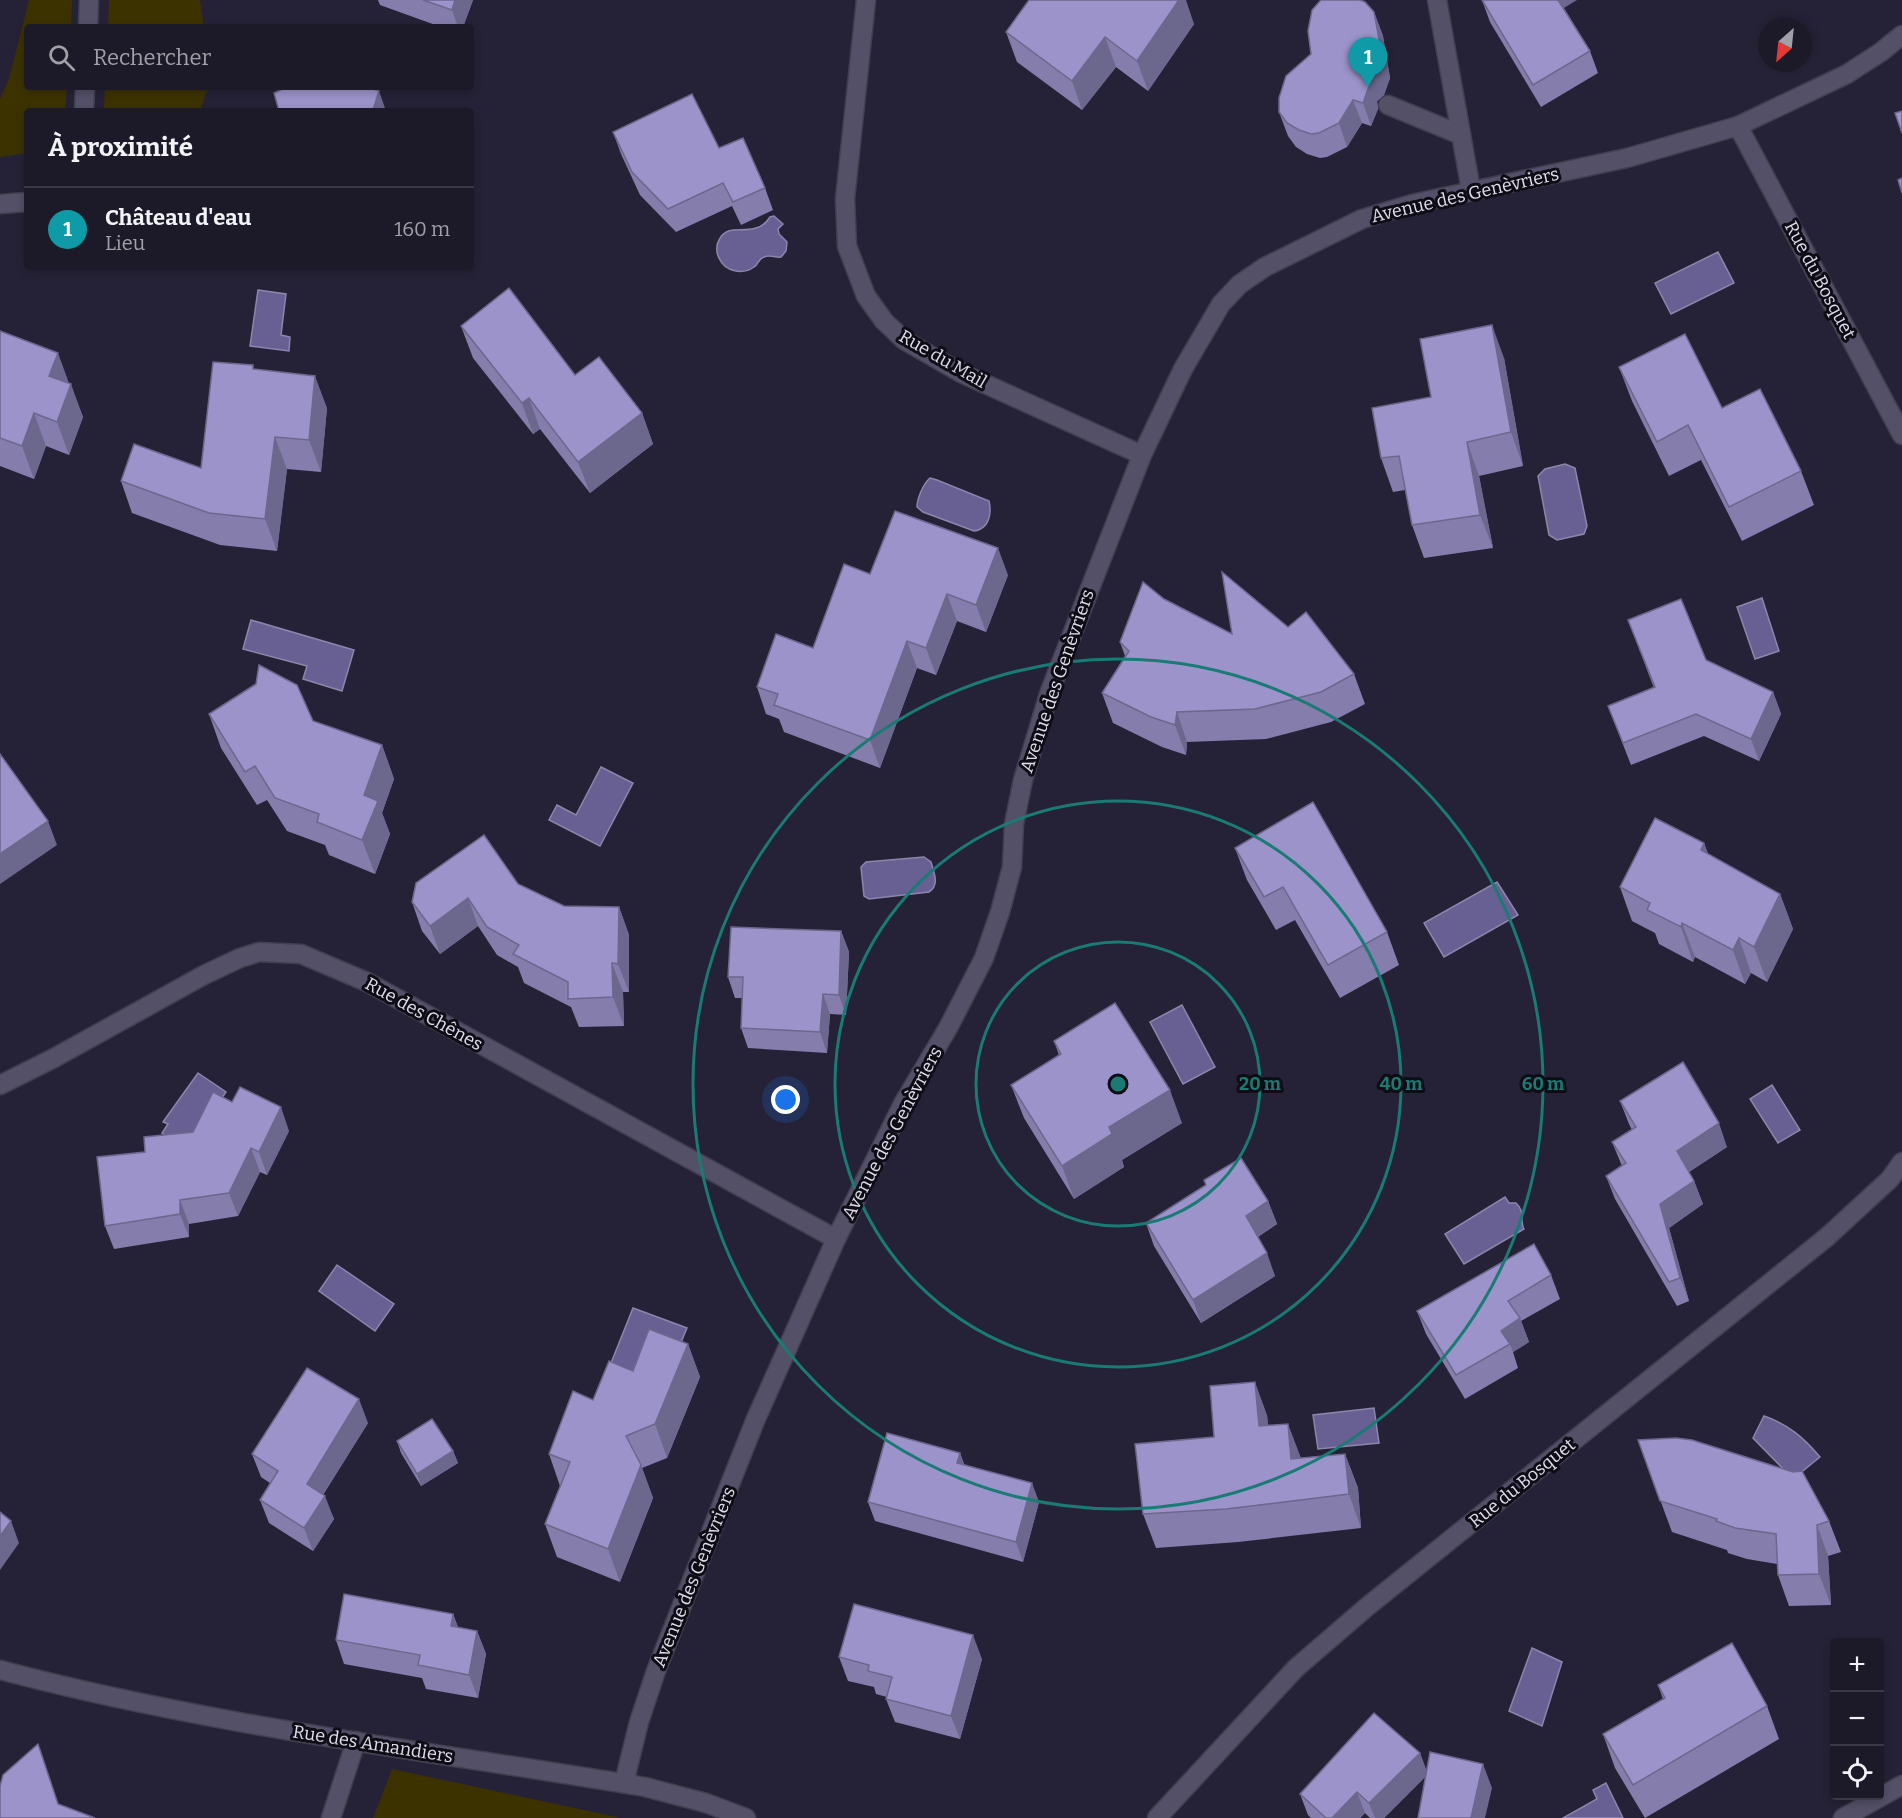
<!DOCTYPE html>
<html lang="fr">
<meta charset="utf-8">
<style>
body{margin:0;font-family:Bitter,serif;background:#252331;color:#f1f3f6}
.controls{position:absolute;right:18px;bottom:18px;display:grid;overflow:hidden;border-radius:6px;box-shadow:0 3px 9px #0003}
.controls button{width:54px;height:54px;display:grid;place-items:center;padding:0;border:0;border-bottom:2px solid #3a3846;background:#1c1a29;color:#f1f3f6;font:30px sans-serif}
.compass{position:absolute;left:1758px;top:18px;width:54px;height:54px;border-radius:50%;background:#1c1a29;box-shadow:0 3px 9px #0003;rotate:207deg}
.you{position:absolute;left:786px;top:1100px;width:21px;height:21px;margin:-15px;border:4px solid #fff;border-radius:50%;background:#1a73e8;box-shadow:0 0 0 9px #1a73e833}
.badge{display:grid;place-items:center;width:39px;height:39px;border-radius:50%;background:#d2b736;color:#fff;font-size:20px;font-weight:700}
.pin{position:absolute;translate:-50% -50px;filter:drop-shadow(0 2px 3px #0008)}
.pin::after{content:'';position:absolute;top:32px;width:21px;height:18px;background:inherit;clip-path:polygon(0 0,100% 0,50% 100%)}
.list{margin:0;padding:0;list-style:none}
h2{display:flex;justify-content:space-between;align-items:center;height:78px;margin:0;padding:0 24px;font-size:26px}
h2 small{font-size:20px;font-weight:400;color:#a0a1a8}
.list li{display:grid;grid-template-columns:39px 1fr auto;gap:18px;align-items:center;box-sizing:border-box;height:84px;padding:0 24px;border-top:2px solid #3a3846}
.list b{display:block;font-size:22px;white-space:nowrap}
.list p{margin:0;font-size:20px;white-space:nowrap;color:#a0a1a8}
.list em{font-size:20px;font-style:normal;color:#a0a1a8}
.icon{flex:none;width:33px;height:33px;fill:none;stroke:currentColor;stroke-width:2;stroke-linecap:round;stroke-linejoin:round}
.map{position:relative;flex:none;width:1902px;height:1818px;overflow:hidden}
.search{position:absolute;background:#1c1a29;box-shadow:0 3px 9px #0003;left:24px;top:24px;width:450px;height:66px;display:flex;align-items:center;gap:15px;box-sizing:border-box;padding:0 21px;border-radius:6px;color:#a0a1a8;font-size:22px}
.panel{position:absolute;background:#1c1a29;box-shadow:0 3px 9px #0003;left:24px;top:108px;width:450px;height:162px;border-radius:6px}
.map>svg:first-child{display:block}
.green{fill:#3c3200}
.water{fill:#686092;stroke:#8c86ad;stroke-width:1.5}
.lines{fill:none;stroke-linecap:round;stroke-linejoin:round}
.service-casing{stroke:#413e4f;stroke-width:21}
.minor-casing{stroke:#413e4f;stroke-width:21}
.service{stroke:#535068;stroke-width:18}
.minor{stroke:#535068;stroke-width:18}
.wall{fill:#857ead}
.shaded-wall{fill:#6c678d}
.building{fill:#9b93c9;stroke:#6c678d;stroke-width:1.5}
.ring{fill:none;stroke:#197b74;stroke-width:3}
.labels{text-anchor:middle;dominant-baseline:central;stroke-width:6;stroke-linejoin:round;paint-order:stroke}
.street-label{font-size:18px;fill:#e0deec;stroke:#0e0d16}
.centre{fill:#197b74;stroke:#0e0d16;stroke-width:3}
.ring-label{font-size:18px;text-anchor:middle;font-weight:bold;fill:#197b74;stroke:#0e0d16;stroke-width:6;stroke-linejoin:round;paint-order:stroke}
</style>
<div class="map">
<svg width="1902" height="1818" viewBox="0 0 1902 1818">
<rect width="100%" height="100%" fill="#252237"/>
<g class="green">
<polygon points="29,0 72,0 71,27 27,27 27,87 67,87 65,111 27,111 27,153 0,157 0,99 9,79"/>
<polygon points="109,0 200,0 204,27 108,27"/>
<polygon points="105,87 208,87 200,111 104,111"/>
<polygon points="392,1769 621,1818 373,1818"/>
</g>
<g class="water">
<path d="M774,216L783,224L778,229L779,234L787,242L786,251L781,257C775,258 770,254 764,257C758,259 759,264 754,267C743,275 725,272 719,258C716,253 716,245 719,240C727,224 742,233 756,228C763,226 767,222 770,217Z"/>
<polygon points="1718,252 1734,283 1671,314 1655,283"/>
<polygon points="258,290 286,294 281,335 290,337 289,351 250,346"/>
<polygon points="1565,464 1575,468 1587,526 1584,534 1557,540 1549,535 1538,476 1545,469"/>
<path d="M930,478L937,480L989,501C992,514 989,529 974,531L923,512L917,507C917,499 923,484 930,478Z"/>
<polygon points="1762,598 1779,651 1755,659 1737,607"/>
<polygon points="251,620 354,650 342,691 303,679 307,666 243,649"/>
<polygon points="601,767 633,783 600,846 549,820 557,805 576,815"/>
<path d="M924,857L931,862C934,873 940,885 929,892L869,899L864,896L861,867L866,862Z"/>
<polygon points="1497,882 1518,915 1444,957 1424,923"/>
<polygon points="1182,1005 1215,1067 1183,1084 1150,1022"/>
<polygon points="198,1073 226,1092 186,1151 162,1133 168,1124 163,1122"/>
<polygon points="1772,1085 1800,1130 1778,1143 1750,1099"/>
<path d="M1505,1197L1509,1203H1516C1526,1212 1519,1220 1524,1229L1464,1264L1445,1234Z"/>
<polygon points="337,1265 394,1304 375,1331 319,1291"/>
<polygon points="633,1308 687,1328 677,1352 642,1380 609,1368"/>
<polygon points="1374,1408 1379,1443 1318,1449 1313,1415"/>
<path d="M1764,1416C1788,1424 1804,1438 1820,1457L1793,1479L1753,1438Z"/>
<polygon points="1532,1648 1562,1662 1542,1726 1509,1711"/>
<polygon points="1606,1783 1623,1818 1563,1818 1597,1799 1593,1790"/>
</g>
<g class="lines">
<defs>
<g id="service">
<polyline points="1437,0 1471,190"/>
<polyline points="1388,105 1461,135"/>
<polyline points="331,1818 356,1741"/>
</g>
<g id="minor">
<polyline points="866,0 845,199 847,246 866,296 884,321 904,340 961,373 1142,455"/>
<polyline points="88,27 89,0"/>
<polyline points="84,111 85,87"/>
<polyline points="1738,126 1902,435"/>
<polyline points="0,204 27,202"/>
<polyline points="0,1085 54,1058 204,975 240,958 259,952 301,954 367,982 836,1239"/>
<path d="M0,1670C211,1726 430,1751 645,1787L706,1803L746,1818"/>
<polyline points="624,1783 639,1722 656,1671 755,1421 836,1239 904,1102 948,1028 984,958 1000,912 1012,867 1014,824 1023,780 1050,691 1142,455 1183,369 1221,304 1240,284 1265,267 1362,219 1412,204 1627,158 1738,126 1847,74 1881,52 1902,35"/>
<polyline points="1157,1818 1296,1668 1368,1606 1827,1237 1890,1179 1902,1162"/>
<polyline points="1843,1818 1902,1785"/>
</g>
</defs>
<use href="#service" class="service-casing"/>
<use href="#minor" class="minor-casing"/>
<use href="#service" class="service"/>
<use href="#minor" class="minor"/>
</g>
<g class="wall">
<polygon points="378,0 473,0 463,27 441,27 380,5"/>
<polygon points="1482,0 1564,8 1590,51 1598,73 1541,107 1490,22"/>
<polygon points="1374,12 1383,36 1390,78 1384,95 1377,101 1378,109 1371,126 1362,123 1347,147 1327,157 1320,158 1307,154 1296,147 1288,136 1279,112 1311,54"/>
<polygon points="1194,24 1148,91 1116,67 1082,110 1017,62 1006,32"/>
<polygon points="613,132 719,148 765,188 773,210 741,225 732,206 676,232 640,195 621,154"/>
<polygon points="461,326 575,375 642,413 653,444 590,493 540,429 533,434 473,358"/>
<polygon points="0,331 69,383 83,417 69,455 46,446 34,479 0,466"/>
<polygon points="1504,358 1523,466 1479,476 1493,548 1424,558 1412,525 1405,490 1393,492 1381,458 1431,397"/>
<polygon points="1619,367 1722,408 1801,471 1814,505 1742,541 1701,460 1669,476 1632,401"/>
<polygon points="254,369 327,408 321,472 287,469 277,551 220,545 132,513 121,481 201,468"/>
<polygon points="870,574 1008,575 986,632 957,621 936,675 917,668 880,768 784,732 779,719 766,714 757,687 813,648"/>
<polygon points="1164,599 1232,634 1288,627 1354,674 1365,704 1331,722 1266,739 1187,742 1186,755 1162,747 1113,723 1102,693 1125,656 1120,642"/>
<polygon points="1628,620 1706,660 1773,692 1781,714 1759,761 1704,736 1631,765 1608,706 1654,688"/>
<polygon points="209,714 313,721 382,745 394,779 382,813 390,834 375,874 329,855 325,845 287,831 267,800 257,805 221,748"/>
<polygon points="1704,843 1708,854 1780,894 1793,929 1767,982 1751,973 1745,984 1695,957 1693,962 1659,944 1655,933 1632,921 1620,887"/>
<polygon points="1235,848 1387,932 1399,965 1340,998 1295,920 1276,930 1247,880"/>
<polygon points="518,884 564,906 619,907 629,935 629,992 623,992 624,1026 579,1027 571,1007 524,983 518,967 497,955 478,926 440,954 422,931 412,902"/>
<polygon points="841,931 849,952 846,1015 830,1014 827,1053 748,1048 741,1028 742,998 735,998 728,977"/>
<polygon points="1054,1041 1182,1123 1122,1160 1124,1167 1074,1199 1024,1118 1011,1085 1059,1055"/>
<polygon points="1620,1101 1727,1147 1689,1172 1694,1181 1703,1204 1669,1228 1689,1301 1677,1306 1615,1199 1606,1176 1622,1166 1612,1142 1632,1130 1629,1124"/>
<polygon points="289,1131 267,1175 260,1172 238,1216 189,1224 189,1237 114,1249 105,1226 145,1152"/>
<polygon points="1268,1201 1277,1224 1258,1237 1275,1276 1201,1323 1154,1246 1146,1223"/>
<polygon points="1551,1275 1560,1299 1521,1321 1529,1342 1513,1352 1518,1368 1465,1399 1426,1334 1417,1311"/>
<polygon points="688,1344 700,1377 667,1458 642,1468 653,1498 620,1582 557,1557 545,1524 560,1486 549,1454 633,1371"/>
<polygon points="1267,1415 1268,1426 1300,1458 1345,1454 1358,1488 1361,1528 1238,1542 1156,1548 1143,1514 1214,1437"/>
<polygon points="368,1423 323,1495 334,1519 313,1551 269,1523 260,1500 270,1483 261,1477 252,1454"/>
<polygon points="1638,1440 1829,1521 1841,1552 1828,1556 1831,1605 1789,1606 1778,1575 1777,1564 1747,1559 1728,1553 1727,1550 1672,1532"/>
<polygon points="397,1441 453,1451 458,1463 421,1486 401,1453"/>
<polygon points="960,1453 964,1464 1039,1502 1023,1562 875,1521 868,1502"/>
<polygon points="453,1614 458,1627 477,1631 486,1654 478,1698 426,1689 422,1678 344,1664 336,1640"/>
<polygon points="839,1657 982,1659 960,1739 895,1722 886,1699 887,1697 876,1694 874,1687 848,1681"/>
<polygon points="1658,1685 1767,1706 1779,1739 1645,1818 1615,1768 1603,1734 1663,1699"/>
<polygon points="1420,1753 1426,1771 1492,1788 1426,1776 1384,1818 1370,1818 1365,1813 1360,1818 1311,1818 1308,1815 1300,1794"/>
</g>
<g class="shaded-wall">
<polygon points="455,0 473,0 463,27 458,27 452,10"/>
<polygon points="1179,0 1186,0 1194,24 1148,91 1137,61"/>
<polygon points="1555,0 1577,0 1559,11"/>
<polygon points="1374,12 1383,36 1390,78 1384,95 1377,101 1378,109 1371,126 1363,103 1369,78"/>
<polygon points="1105,37 1116,67 1082,110 1072,81"/>
<polygon points="379,91 386,111 374,111 373,110"/>
<polygon points="1353,100 1362,123 1347,147 1339,123"/>
<polygon points="1492,325 1504,358 1523,466 1511,432"/>
<polygon points="58,353 70,386 49,376"/>
<polygon points="315,376 327,408 321,472 309,440"/>
<polygon points="71,384 83,417 69,455 57,422"/>
<polygon points="529,398 540,429 533,434 522,403"/>
<polygon points="34,413 46,446 34,479 22,446"/>
<polygon points="642,413 653,444 590,493 578,462"/>
<polygon points="275,437 287,469 277,551 265,519"/>
<polygon points="1467,442 1479,476 1493,548 1480,515"/>
<polygon points="998,548 1008,575 986,632 976,605"/>
<polygon points="947,594 957,621 936,675 926,648"/>
<polygon points="907,641 917,668 880,768 870,740"/>
<polygon points="1773,692 1781,714 1759,761 1751,739"/>
<polygon points="1177,712 1187,742 1186,755 1175,725"/>
<polygon points="382,745 394,779 382,813 390,834 375,874 362,840 364,795"/>
<polygon points="48,821 57,845 0,884 0,854"/>
<polygon points="1704,843 1717,878 1701,850"/>
<polygon points="1780,894 1793,929 1767,982 1754,947"/>
<polygon points="468,898 478,926 440,954 430,926"/>
<polygon points="619,907 629,935 629,992 618,964"/>
<polygon points="1682,923 1695,957 1693,962 1681,927"/>
<polygon points="841,931 849,952 846,1015 839,995"/>
<polygon points="1739,938 1751,973 1745,984 1733,950"/>
<polygon points="612,963 623,992 624,1026 613,997"/>
<polygon points="823,994 830,1014 827,1053 820,1032"/>
<polygon points="1170,1090 1182,1123 1122,1160 1124,1167 1074,1199 1062,1166 1109,1127"/>
<polygon points="281,1107 289,1131 267,1175 259,1152"/>
<polygon points="1719,1123 1727,1147 1686,1174 1677,1151"/>
<polygon points="251,1148 260,1172 238,1216 229,1193"/>
<polygon points="1694,1181 1703,1204 1669,1228 1689,1301 1680,1278 1660,1204"/>
<polygon points="180,1200 189,1224 189,1237 180,1214"/>
<polygon points="1268,1201 1277,1224 1254,1239 1246,1216"/>
<polygon points="1267,1253 1275,1276 1201,1323 1193,1300"/>
<polygon points="1520,1318 1529,1342 1513,1352 1510,1344 1501,1331"/>
<polygon points="688,1344 700,1377 667,1458 655,1424"/>
<polygon points="1255,1382 1267,1415 1271,1460 1259,1426"/>
<polygon points="359,1399 368,1423 315,1507 307,1484"/>
<polygon points="1288,1424 1301,1458 1291,1459"/>
<polygon points="453,1451 458,1463 421,1486 417,1474"/>
<polygon points="960,1453 967,1473 957,1463"/>
<polygon points="1345,1454 1358,1488 1361,1528 1349,1494"/>
<polygon points="641,1465 653,1498 620,1582 608,1549"/>
<polygon points="1032,1483 1039,1502 1023,1562 1016,1542"/>
<polygon points="325,1496 334,1519 313,1551 304,1528"/>
<polygon points="11,1521 19,1543 0,1570 0,1536"/>
<polygon points="1817,1525 1828,1556 1831,1605 1819,1574"/>
<polygon points="453,1614 462,1638 451,1626"/>
<polygon points="477,1631 486,1654 478,1698 469,1675"/>
<polygon points="973,1635 982,1659 960,1739 951,1716"/>
<polygon points="1420,1753 1428,1774 1384,1818 1375,1818 1369,1803"/>
<polygon points="1483,1764 1492,1788 1485,1818 1471,1818"/>
<polygon points="1357,1792 1365,1813 1360,1818 1332,1818"/>
</g>
<g class="building">
<polygon points="423,0 455,0 452,10"/>
<polygon points="1029,0 1179,0 1137,61 1105,37 1072,81 1006,32"/>
<polygon points="1321,0 1360,0 1365,2 1374,12 1382,55 1375,71 1369,78 1369,86 1363,103 1353,100 1339,123 1319,133 1311,134 1299,130 1287,123 1279,112 1279,98 1286,76 1311,54 1308,31 1312,10"/>
<polygon points="1482,0 1558,0 1590,51 1533,85"/>
<polygon points="287,87 368,87 379,91 373,110 376,111 279,111 274,93"/>
<polygon points="692,94 719,148 743,138 765,188 733,202 723,183 668,209 632,172 613,132"/>
<polygon points="1902,111 1902,133 1895,113"/>
<polygon points="1902,178 1902,193 1898,180"/>
<polygon points="509,288 575,375 599,357 642,413 578,462 529,398 522,403 461,326"/>
<polygon points="1492,325 1511,432 1467,442 1480,515 1412,525 1399,456 1381,458 1372,408 1431,397 1420,339"/>
<polygon points="0,331 58,353 49,376 71,384 57,422 34,413 22,446 0,438"/>
<polygon points="1685,334 1722,408 1760,389 1801,471 1729,507 1688,425 1657,442 1619,367"/>
<polygon points="213,362 253,365 253,369 315,376 309,440 275,437 265,519 209,513 121,481 134,444 201,468"/>
<polygon points="895,511 998,548 976,605 947,594 926,648 907,641 870,740 774,705 778,694 757,687 776,634 813,648 844,564 870,574"/>
<polygon points="1222,572 1288,627 1306,612 1354,674 1321,692 1255,709 1177,712 1175,725 1151,717 1102,693 1129,651 1120,642 1143,582 1164,599 1232,634"/>
<polygon points="1681,599 1706,660 1773,692 1751,739 1696,714 1623,743 1608,706 1655,687 1628,620"/>
<polygon points="259,665 297,685 313,721 382,745 364,795 378,801 362,840 317,822 319,814 275,798 255,766 245,772 209,714 256,684"/>
<polygon points="0,754 48,821 0,854"/>
<polygon points="1313,802 1387,932 1328,965 1283,887 1264,897 1235,848"/>
<polygon points="1655,818 1704,843 1701,850 1780,894 1754,947 1739,938 1733,950 1682,923 1681,927 1647,910 1650,903 1620,887"/>
<polygon points="484,835 518,884 564,906 619,907 618,964 612,963 613,997 568,999 568,982 513,954 519,945 487,927 468,898 430,926 412,902 416,883"/>
<polygon points="731,927 841,931 839,995 823,994 820,1032 741,1028 743,977 728,977"/>
<polygon points="1115,1003 1170,1090 1109,1127 1112,1134 1062,1166 1011,1085 1061,1054 1054,1041"/>
<polygon points="1683,1062 1719,1123 1677,1151 1694,1181 1660,1204 1680,1278 1669,1282 1606,1176 1626,1163 1612,1142 1636,1127 1620,1101"/>
<polygon points="240,1087 281,1107 259,1152 251,1148 229,1193 180,1200 180,1214 105,1226 97,1157 145,1152 144,1137 193,1132 213,1092 232,1102"/>
<polygon points="1241,1158 1268,1201 1246,1216 1267,1253 1193,1300 1146,1223 1206,1185 1204,1180"/>
<polygon points="1534,1244 1551,1275 1508,1301 1520,1318 1501,1331 1510,1344 1456,1375 1417,1311"/>
<polygon points="649,1329 688,1344 655,1424 626,1436 641,1465 608,1549 545,1524 570,1462 549,1454 573,1391 593,1400 609,1361 633,1371"/>
<polygon points="307,1368 359,1399 307,1484 325,1496 304,1528 260,1500 278,1471 252,1454"/>
<polygon points="1255,1382 1259,1426 1288,1424 1291,1459 1345,1454 1349,1494 1226,1509 1143,1514 1135,1444 1214,1437 1210,1386"/>
<polygon points="432,1419 453,1451 417,1474 397,1441"/>
<polygon points="887,1433 960,1453 957,1463 1032,1483 1016,1542 868,1502"/>
<polygon points="1676,1438 1692,1440 1793,1472 1802,1471 1829,1521 1817,1525 1819,1574 1778,1575 1776,1534 1735,1528 1716,1521 1717,1519 1660,1501 1638,1440"/>
<polygon points="0,1512 11,1521 0,1536"/>
<polygon points="344,1594 453,1614 451,1626 477,1631 469,1675 418,1665 420,1655 336,1640"/>
<polygon points="854,1604 973,1635 951,1716 886,1699 892,1677 868,1671 869,1665 839,1657"/>
<polygon points="1732,1643 1767,1706 1633,1785 1603,1734 1665,1698 1658,1685"/>
<polygon points="1374,1713 1420,1753 1369,1803 1357,1792 1332,1818 1326,1818 1300,1794"/>
<polygon points="38,1744 58,1804 95,1818 0,1818 0,1786 3,1775"/>
<polygon points="1430,1752 1483,1764 1471,1818 1418,1818"/>
</g>
<g class="ring">
<circle cx="1118" cy="1084" r="142"/>
<circle cx="1118" cy="1084" r="283"/>
<circle cx="1118" cy="1084" r="425"/>
</g>
<g class="labels">
<g class="street-label">
<text transform="translate(1465 195) rotate(-13)">Avenue des Genèvriers</text>
<text transform="translate(1820 280) rotate(62)">Rue du Bosquet</text>
<text transform="translate(943 359) rotate(30)">Rue du Mail</text>
<text transform="translate(1057 681) rotate(-71)">Avenue des Genèvriers</text>
<text transform="translate(424 1014) rotate(29)">Rue des Chênes</text>
<text transform="translate(892 1133) rotate(-62)">Avenue des Genèvriers</text>
<text transform="translate(1522 1483) rotate(-39)">Rue du Bosquet</text>
<text transform="translate(694 1577) rotate(-68)">Avenue des Genèvriers</text>
<text transform="translate(373 1744) rotate(9)">Rue des Amandiers</text>
</g>
</g>
<circle cx="1118" cy="1084" r="9" class="centre"/>
<g class="ring-label">
<text x="1260" y="1090">20 m</text>
<text x="1401" y="1090">40 m</text>
<text x="1543" y="1090">60 m</text>
</g>
</svg>
<div class="controls">
<button>+</button>
<button>−</button>
<button><svg class="icon" aria-label="locate" viewBox="0 0 24 24"><circle cx="12" cy="12" r="6"/><path d="M12 2v4M12 18v4M2 12h4M18 12h4"/></svg></button>
</div>
<svg class="compass" viewBox="-18 -18 36 36"><path d="M0-13l5 13h-10z" fill="#e53935"/><path d="M0 13l5-13h-10z" fill="#a0a1a8"/></svg>
<div class="you"></div>
<div class="pin badge" style="left:1368px;top:87px;background:#0f9aa8">1</div>
<div class="search"><svg class="icon" aria-label="search" viewBox="0 0 24 24"><circle cx="10" cy="10" r="6"/><path d="M15 15l6 6"/></svg>Rechercher</div>
<section class="panel">
<h2>À proximité<small></small></h2>
<ul class="list">
<li><span class="badge" style="background:#0f9aa8">1</span><div><b>Château d'eau</b><p>Lieu</p></div><em>160 m</em></li>
</ul>
</section>
</div>
